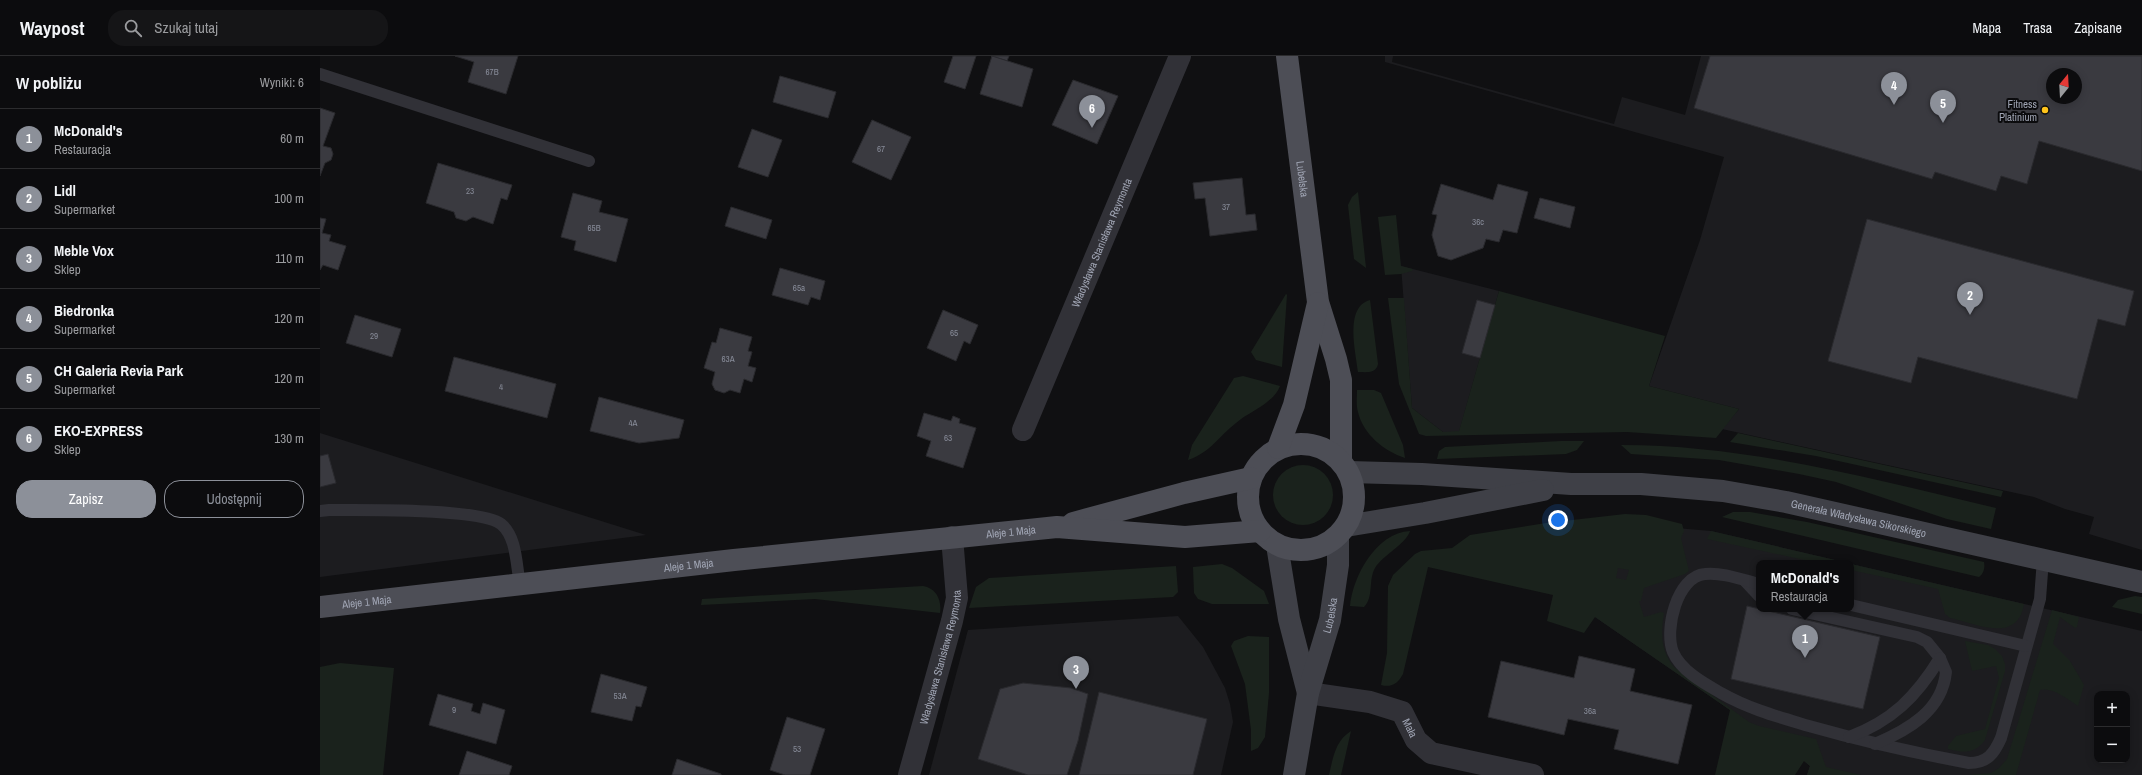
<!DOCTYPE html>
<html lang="pl">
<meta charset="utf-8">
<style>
body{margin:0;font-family:"Archivo Narrow",sans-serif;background:#151517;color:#f1f3f6}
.controls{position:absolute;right:12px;bottom:12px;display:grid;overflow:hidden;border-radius:8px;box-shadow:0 2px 10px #0003}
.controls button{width:36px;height:36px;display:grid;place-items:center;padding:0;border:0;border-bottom:1px solid #2c2c2e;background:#0c0c0e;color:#f1f3f6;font:20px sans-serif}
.compass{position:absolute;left:1726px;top:12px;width:36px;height:36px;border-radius:50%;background:#0c0c0e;box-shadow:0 2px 10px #0003;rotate:18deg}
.you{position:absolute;left:1238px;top:464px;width:14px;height:14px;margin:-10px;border:3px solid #fff;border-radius:50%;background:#1a73e8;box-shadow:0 0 0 6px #1a73e833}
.badge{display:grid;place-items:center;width:26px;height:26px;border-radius:50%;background:#8c9099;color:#fff;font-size:13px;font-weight:700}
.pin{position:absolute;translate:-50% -33px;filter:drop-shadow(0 1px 2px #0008)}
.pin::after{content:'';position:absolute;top:21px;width:14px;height:12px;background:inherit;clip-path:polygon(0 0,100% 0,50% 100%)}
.popup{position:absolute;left:1436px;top:504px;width:98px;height:52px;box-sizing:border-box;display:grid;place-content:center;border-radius:8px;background:#0c0c0e;filter:drop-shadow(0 1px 3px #0005);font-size:13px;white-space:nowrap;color:#9a9b9e}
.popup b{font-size:15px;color:#f1f3f6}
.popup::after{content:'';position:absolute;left:50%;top:100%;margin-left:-8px;border:8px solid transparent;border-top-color:#0c0c0e}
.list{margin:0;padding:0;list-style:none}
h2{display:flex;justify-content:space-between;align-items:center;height:52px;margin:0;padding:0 16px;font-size:17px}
h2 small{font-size:13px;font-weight:400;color:#9a9b9e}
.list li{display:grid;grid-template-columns:26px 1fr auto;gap:12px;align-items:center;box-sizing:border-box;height:60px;padding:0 16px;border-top:1px solid #2c2c2e}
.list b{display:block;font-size:15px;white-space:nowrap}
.list p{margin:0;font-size:13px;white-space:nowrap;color:#9a9b9e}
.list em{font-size:13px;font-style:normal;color:#9a9b9e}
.actions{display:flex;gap:8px;padding:12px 16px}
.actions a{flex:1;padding:9px 0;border:1px solid #8c9099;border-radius:16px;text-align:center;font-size:14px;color:#8c9099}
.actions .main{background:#8c9099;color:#fff}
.icon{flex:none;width:22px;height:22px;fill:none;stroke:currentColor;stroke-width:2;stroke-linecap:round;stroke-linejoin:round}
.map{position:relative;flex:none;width:1822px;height:719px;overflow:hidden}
header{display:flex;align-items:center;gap:24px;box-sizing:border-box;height:56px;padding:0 20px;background:#0c0c0e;border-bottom:1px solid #2c2c2e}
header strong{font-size:19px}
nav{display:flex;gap:22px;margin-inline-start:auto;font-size:14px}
.search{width:280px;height:36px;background:#151517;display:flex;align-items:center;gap:10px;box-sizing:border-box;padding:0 14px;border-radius:16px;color:#9a9b9e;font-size:15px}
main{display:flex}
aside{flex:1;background:#0c0c0e}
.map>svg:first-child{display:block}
.built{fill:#1c1c1f;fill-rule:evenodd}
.green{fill:#1a221c;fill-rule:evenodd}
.building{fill:#3a3a40;stroke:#2a2a2e;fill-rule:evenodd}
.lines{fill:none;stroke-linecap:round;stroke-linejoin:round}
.lane{stroke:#313137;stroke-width:12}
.street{stroke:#313137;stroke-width:22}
.secondary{stroke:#3f4047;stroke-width:22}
.primary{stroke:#4d4e56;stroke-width:22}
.poi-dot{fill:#ffc41b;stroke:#0b0b0d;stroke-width:1.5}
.labels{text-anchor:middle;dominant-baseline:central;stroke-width:4;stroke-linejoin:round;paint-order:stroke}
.number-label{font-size:9px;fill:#868a97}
.poi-label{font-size:11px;fill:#a0a5b4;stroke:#0b0b0d;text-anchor:end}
.street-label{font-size:11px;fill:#a0a5b4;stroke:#0b0b0d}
</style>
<header>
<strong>Waypost</strong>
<div class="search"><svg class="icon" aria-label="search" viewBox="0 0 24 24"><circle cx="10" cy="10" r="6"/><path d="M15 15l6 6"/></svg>Szukaj tutaj</div>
<nav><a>Mapa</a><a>Trasa</a><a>Zapisane</a></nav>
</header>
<main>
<aside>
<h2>W pobliżu<small>Wyniki: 6</small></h2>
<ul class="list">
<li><span class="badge">1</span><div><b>McDonald's</b><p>Restauracja</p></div><em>60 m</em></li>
<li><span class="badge">2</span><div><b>Lidl</b><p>Supermarket</p></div><em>100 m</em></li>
<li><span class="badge">3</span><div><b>Meble Vox</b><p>Sklep</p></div><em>110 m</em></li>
<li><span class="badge">4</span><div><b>Biedronka</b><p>Supermarket</p></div><em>120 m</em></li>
<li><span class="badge">5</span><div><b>CH Galeria Revia Park</b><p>Supermarket</p></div><em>120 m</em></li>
<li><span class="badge">6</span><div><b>EKO-EXPRESS</b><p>Sklep</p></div><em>130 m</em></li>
</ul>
<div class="actions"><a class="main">Zapisz</a><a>Udostępnij</a></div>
</aside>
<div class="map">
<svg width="1822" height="719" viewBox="0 0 1822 719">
<rect width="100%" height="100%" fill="#101012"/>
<g class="built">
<path d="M1065,0H1073L1072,6L1294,68L1302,41L1365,59L1381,0H1822V494L1769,478L1774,461L1745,453L1714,441L1402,373L1419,353L1329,330L1380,184L1404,101L1065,6ZM1732,18H1756V42H1732Z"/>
<polygon points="1081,210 1179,235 1139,376 1123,376 1092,352"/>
<polygon points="0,377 326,479 0,521"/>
<path d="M1321,469L1391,475L1528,507H1439V553H1531V508L1822,575V719H1487L1490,710L1484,705L1246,541ZM1777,638H1807V704H1777Z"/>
<polygon points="858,560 883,591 905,632 910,648 913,666 901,719 609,719 648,574"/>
</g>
<g class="green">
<polygon points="1038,136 1046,212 1034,203 1028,149 1032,141"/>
<polygon points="1076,159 1081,210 1093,213 1092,215 1081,218 1065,219 1058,161"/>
<polygon points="1179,235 1345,280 1329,330 1419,353 1396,382 1307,376 1106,380 1099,378 1079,328 1068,242 1084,242 1092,352 1123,376 1139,375"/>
<polygon points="966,238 967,239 962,311 936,304 931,296"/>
<path d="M1050,244L1058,308C1056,318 1046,316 1038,316C1036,296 1024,251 1050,244Z"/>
<path d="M923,320L960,330C953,348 930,355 916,367C898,381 891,396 868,404L872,389L914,322Z"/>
<path d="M1037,334H1054L1061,337L1083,389L1085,402C1064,395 1043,378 1038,356C1036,349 1037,341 1037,334Z"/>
<polygon points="1418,377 1683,435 1681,441 1496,400 1410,386"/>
<polygon points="1241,385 1264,385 1257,394 1246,398 1117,403 1119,395 1125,391"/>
<path d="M1301,389C1429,389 1552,423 1676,452L1671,473L1627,463L1516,426L1479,418L1399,404L1311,398Z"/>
<circle cx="983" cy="439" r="30"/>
<path d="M1413,456H1430L1487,466L1664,506C1665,512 1664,517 1659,521L1402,461Z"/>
<path d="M1305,458L1326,459L1362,468L1364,475L1361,482L1369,515L1365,518L1324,532L1321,545H1319L1324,561L1341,556L1344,557C1341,577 1340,594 1354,611L1429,666L1439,670L1496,683L1506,711L1541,719H1487L1490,710L1484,705L1475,719H1395L1410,654L1275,561L1264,577L1227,565L1233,539L1108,511L1083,618C1078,627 1072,632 1061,629L1067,597L1068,530L1073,519L1095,498L1101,495L1132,492L1150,479L1226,467ZM1298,512L1309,514L1306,524L1296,522Z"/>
<path d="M1090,475C1086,488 1063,499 1055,512C1048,524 1054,541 1044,551L1030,550C1033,520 1056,477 1090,475Z"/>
<polygon points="1391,475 1528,507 1498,507 1387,483"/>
<polygon points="902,508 912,512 944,535 949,548 892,548 878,543 874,537 873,511"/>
<path d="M1531,508L1704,548C1697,588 1658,568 1630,562L1625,558L1618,533L1531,514Z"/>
<polygon points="856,510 858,536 853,541 649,552 656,531 669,522"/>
<path d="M603,530C616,532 622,544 620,557L495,543L381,549L382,543Z"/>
<polygon points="1815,540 1822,541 1822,558 1792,551 1798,544"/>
<path d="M1732,554L1759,561L1757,571L1755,572L1740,561L1733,588L1750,605L1764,629L1758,650C1747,643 1733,631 1720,634L1696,719H1648L1671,717L1679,712L1687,703Z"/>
<polygon points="928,580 949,581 949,637 945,681 938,692 931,695 931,674 925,628 911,590 914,585"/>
<path d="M1645,585L1668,589L1675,593L1682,600L1685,608V615L1665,684C1655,698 1643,697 1628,693V690L1636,680L1665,673L1679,622L1676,610L1652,615Z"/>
<polygon points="20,607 74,612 63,719 0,719 0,611"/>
<path d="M1031,675L1021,719H1009C1013,702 1015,685 1031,675Z"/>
</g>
<g class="building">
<polygon points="135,0 198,0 186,38 148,26 154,6"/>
<polygon points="633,0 656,0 645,33 624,26"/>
<polygon points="671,0 689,0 687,5"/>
<polygon points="672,0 713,13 702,51 660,38"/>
<path d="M1390,0H1822V115L1719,85L1707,128L1681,120L1676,135L1615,116L1612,123L1374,52ZM1732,18H1756V42H1732Z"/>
<polygon points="460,20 516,36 508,62 453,46"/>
<polygon points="753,24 798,40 777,88 732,69"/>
<polygon points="0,52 15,57 3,90 11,92 13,98 11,104 5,107 0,120"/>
<polygon points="552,64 591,81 571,124 532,106"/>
<polygon points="432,73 462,84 448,121 418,111"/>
<polygon points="118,107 192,129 187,144 181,142 173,168 153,161 146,165 136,162 134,156 106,147"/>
<polygon points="922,122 926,159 935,158 937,174 890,180 885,142 875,143 873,127"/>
<polygon points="1121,128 1173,144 1178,128 1208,136 1197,177 1183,174 1179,186 1166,183 1163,192 1131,204 1118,200 1112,179 1117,159 1112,158"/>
<polygon points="253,137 282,145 279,156 308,163 296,206 254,194 256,185 241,181"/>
<polygon points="1220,142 1255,151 1250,172 1214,162"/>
<polygon points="411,151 452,164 446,183 405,170"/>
<polygon points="0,162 6,163 2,177 11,179 9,185 26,190 18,214 3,209 0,214"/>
<polygon points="1547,163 1814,235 1805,270 1778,263 1757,343 1598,301 1591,327 1508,305"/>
<polygon points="460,212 505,225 500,244 491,241 488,249 452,239"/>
<polygon points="1157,244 1175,249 1160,302 1142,297"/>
<polygon points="623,254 658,269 650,288 644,285 636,305 607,292"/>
<polygon points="35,259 81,273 72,301 26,287"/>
<polygon points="400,272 432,281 428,295 432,296 428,310 436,312 432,326 424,323 420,337 410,334 404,337 395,334 392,328 395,316 384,312 392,286 396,287"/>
<polygon points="134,301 236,328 227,362 125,335"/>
<polygon points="279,341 364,364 359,382 319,387 270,375"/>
<polygon points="604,357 631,365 633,360 640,363 639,367 656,372 643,412 606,400 611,385 597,380"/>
<polygon points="8,398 16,427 0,431 0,400"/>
<polygon points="1427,550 1560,581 1543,653 1411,623"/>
<polygon points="1259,600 1315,613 1310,635 1372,649 1358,708 1294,693 1299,674 1248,663 1244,679 1168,661 1181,605 1254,622"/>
<polygon points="281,618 327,631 321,651 316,650 312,665 271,656"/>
<polygon points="703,627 751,632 768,638 758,685 747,719 708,719 658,703 680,633"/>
<polygon points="779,636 887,663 873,719 759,719"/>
<polygon points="118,638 153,648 151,655 160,658 163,647 185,654 176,688 109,669"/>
<polygon points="467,661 505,673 490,719 465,719 450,714"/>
<polygon points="147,695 192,710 189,719 139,719"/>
<polygon points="357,703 401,718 401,719 352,719"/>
</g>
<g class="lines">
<g class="lane">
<polyline points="0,18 269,105"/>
<path d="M0,455L9,454C39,454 161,452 181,468C197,481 196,509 200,528"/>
<polyline points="1425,525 1439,540"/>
<path d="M1439,528C1423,524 1402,516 1385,518C1357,520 1344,574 1353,596C1361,615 1385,628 1401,637C1429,653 1459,661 1489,670C1542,685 1595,697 1649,707C1667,707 1674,698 1681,682L1720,543L1723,503"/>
<polyline points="1531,549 1706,590"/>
<path d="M1472,553L1597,581L1607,586L1620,602C1596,641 1572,665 1529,681"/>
<path d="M1555,688C1588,674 1622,655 1626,616L1620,602"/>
</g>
<g class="street">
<path id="s1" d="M703,374L860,0"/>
<path id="s2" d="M988,637L1050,646L1082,656L1096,684L1111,697L1213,719"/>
<path id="s3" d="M589,719L632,565L637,542L632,481"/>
</g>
<g class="secondary">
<path id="s4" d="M1029,416L1102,418L1251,428H1321L1403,435L1466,446L1822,526"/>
<polyline points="1026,470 1105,457 1223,434"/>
<polyline points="957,489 969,563 988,637"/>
<path id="s5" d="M974,719L988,637L1010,564L1018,509V480"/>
</g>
<g class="primary">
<path id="s6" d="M967,0L998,246L1016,303L1021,324V405"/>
<circle cx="981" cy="441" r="53"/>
<polyline points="958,392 974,349 998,247"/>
<polyline points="753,467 864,437 931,422"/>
<path id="s7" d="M0,551L414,504L737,471L865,481L940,475"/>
</g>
</g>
<circle class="poi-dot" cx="1725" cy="54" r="4"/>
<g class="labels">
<g class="number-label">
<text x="172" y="16">67B</text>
<text x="561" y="93">67</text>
<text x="150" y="135">23</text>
<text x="906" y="151">37</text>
<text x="1158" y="166">36c</text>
<text x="274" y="172">65B</text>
<text x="479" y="232">65a</text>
<text x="634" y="277">65</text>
<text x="54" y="280">29</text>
<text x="408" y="303">63A</text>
<text x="181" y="331">4</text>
<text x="313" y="367">4A</text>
<text x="628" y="382">63</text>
<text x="300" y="640">53A</text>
<text x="134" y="654">9</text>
<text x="1270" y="655">36a</text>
<text x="477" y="693">53</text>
</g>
<g class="poi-label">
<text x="1717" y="48">Fitness<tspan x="1717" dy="13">Platinium</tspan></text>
</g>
<g class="street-label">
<text stroke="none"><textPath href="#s6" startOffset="124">Lubelska</textPath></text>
<text stroke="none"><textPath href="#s1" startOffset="203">Władysława Stanisława Reymonta</textPath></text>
<text stroke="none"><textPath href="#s4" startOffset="513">Generała Władysława Sikorskiego</textPath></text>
<text stroke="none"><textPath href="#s7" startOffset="695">Aleje 1 Maja</textPath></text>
<text stroke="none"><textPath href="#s7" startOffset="371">Aleje 1 Maja</textPath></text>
<text stroke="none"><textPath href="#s7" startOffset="47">Aleje 1 Maja</textPath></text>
<text stroke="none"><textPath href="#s5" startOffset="164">Lubelska</textPath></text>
<text stroke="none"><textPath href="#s3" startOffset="122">Władysława Stanisława Reymonta</textPath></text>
<text stroke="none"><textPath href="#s2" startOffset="114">Mała</textPath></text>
</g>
</g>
</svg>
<div class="controls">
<button>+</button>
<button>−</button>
</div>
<svg class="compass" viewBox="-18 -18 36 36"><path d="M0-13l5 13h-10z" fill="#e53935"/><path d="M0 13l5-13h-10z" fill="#9a9b9e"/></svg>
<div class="you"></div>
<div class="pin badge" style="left:1485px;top:602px">1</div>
<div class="popup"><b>McDonald's</b>Restauracja</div>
<div class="pin badge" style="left:1650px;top:259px">2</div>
<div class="pin badge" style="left:756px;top:633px">3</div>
<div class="pin badge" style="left:1574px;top:49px">4</div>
<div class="pin badge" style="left:1623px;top:67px">5</div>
<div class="pin badge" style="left:772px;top:72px">6</div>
</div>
</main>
